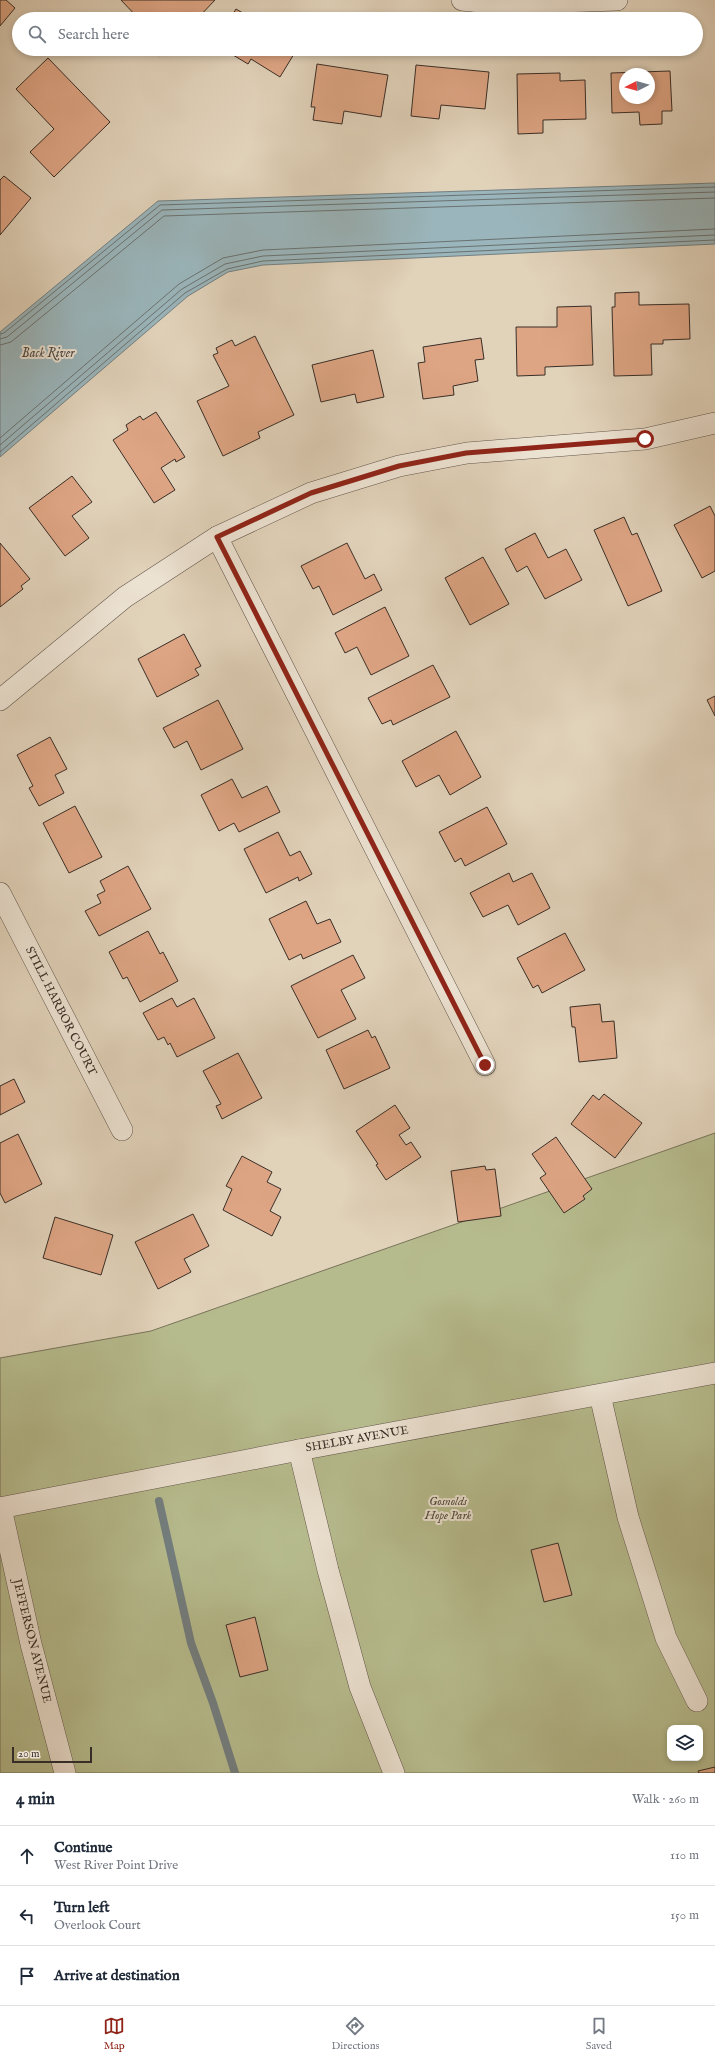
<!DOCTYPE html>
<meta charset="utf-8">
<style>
body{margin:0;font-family:"IM FELL English",serif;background:#f6f6f7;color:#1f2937}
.controls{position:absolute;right:12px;bottom:12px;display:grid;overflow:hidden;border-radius:8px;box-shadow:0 2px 6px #0003}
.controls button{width:36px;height:36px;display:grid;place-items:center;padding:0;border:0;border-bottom:1px solid #e0e1e3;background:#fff;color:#1f2937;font:20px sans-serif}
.compass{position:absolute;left:619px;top:68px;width:36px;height:36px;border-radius:50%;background:#fff;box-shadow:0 2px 6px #0003;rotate:264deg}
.scale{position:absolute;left:12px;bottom:10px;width:80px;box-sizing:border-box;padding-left:4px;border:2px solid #392e27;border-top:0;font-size:11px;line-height:14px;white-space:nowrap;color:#392e27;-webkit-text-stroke:3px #ece2d2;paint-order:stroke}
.stop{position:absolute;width:12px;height:12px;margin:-9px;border:3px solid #8f2418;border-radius:50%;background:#fff}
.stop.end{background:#8f2418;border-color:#fff;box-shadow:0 1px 4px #0008}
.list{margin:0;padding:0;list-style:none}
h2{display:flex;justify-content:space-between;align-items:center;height:52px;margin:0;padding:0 16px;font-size:17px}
h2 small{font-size:13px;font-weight:400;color:#747a83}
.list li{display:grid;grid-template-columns:26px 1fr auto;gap:12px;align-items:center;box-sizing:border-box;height:60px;padding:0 16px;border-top:1px solid #e0e1e3}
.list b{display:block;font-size:15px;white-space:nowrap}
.list p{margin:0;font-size:13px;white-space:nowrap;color:#747a83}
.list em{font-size:13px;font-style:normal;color:#747a83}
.icon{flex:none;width:22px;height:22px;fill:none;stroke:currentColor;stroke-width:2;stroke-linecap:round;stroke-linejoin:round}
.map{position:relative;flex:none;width:715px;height:1773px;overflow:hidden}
.search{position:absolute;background:#fff;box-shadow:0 2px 6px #0003;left:12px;right:12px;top:12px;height:44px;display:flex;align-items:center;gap:10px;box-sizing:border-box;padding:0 14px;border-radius:22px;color:#747a83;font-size:15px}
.sheet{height:232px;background:#fff}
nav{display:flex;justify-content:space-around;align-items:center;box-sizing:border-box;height:56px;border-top:1px solid #e0e1e3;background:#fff;font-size:11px;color:#747a83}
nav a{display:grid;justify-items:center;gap:2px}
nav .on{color:#8f2418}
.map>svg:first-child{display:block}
.green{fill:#b6bb8d;stroke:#78745a;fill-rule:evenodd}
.water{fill:#9ab5bb;stroke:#737f80}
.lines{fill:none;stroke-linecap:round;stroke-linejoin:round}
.shore{stroke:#6a7271;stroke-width:1}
.stream{stroke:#737f80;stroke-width:8}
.building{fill:#dea584;stroke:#392e27;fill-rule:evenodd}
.minor-casing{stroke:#63574c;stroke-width:22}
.minor{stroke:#ece2d2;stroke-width:21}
.route{stroke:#8f2418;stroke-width:5}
.labels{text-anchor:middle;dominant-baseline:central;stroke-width:4;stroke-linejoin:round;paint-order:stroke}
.street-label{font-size:12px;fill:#392e27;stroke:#ece2d2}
.park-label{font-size:12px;font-style:italic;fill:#524a3b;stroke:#ece2d2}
.water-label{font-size:13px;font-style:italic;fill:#4c4945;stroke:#ece2d2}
</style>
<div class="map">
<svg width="715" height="1773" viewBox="0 0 715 1773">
<rect width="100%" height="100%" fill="#e1d2ba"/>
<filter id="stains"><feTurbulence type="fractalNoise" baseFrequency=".005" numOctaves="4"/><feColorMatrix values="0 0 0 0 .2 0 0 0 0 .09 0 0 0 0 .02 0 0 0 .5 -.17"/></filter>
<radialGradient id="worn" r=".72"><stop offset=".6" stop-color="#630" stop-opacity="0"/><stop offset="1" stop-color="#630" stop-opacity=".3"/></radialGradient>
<path class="green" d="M715,1133V1773H0V1358L151,1331ZM670,1728H700V1758H670Z"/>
<polygon class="water" points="715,183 715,244 263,265 228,272 188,296 0,457 0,332 158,201"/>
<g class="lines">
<g class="shore">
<polyline points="0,334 4,333 160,205 715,187"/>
<polyline points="0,339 7,337 162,210 715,192"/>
<polyline points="0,345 11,342 164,216 715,198"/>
<polyline points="0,438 179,284 223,258 263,250 715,229"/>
<polyline points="0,445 182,289 225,264 263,256 715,235"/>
<polyline points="0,452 185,293 227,269 263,261 715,240"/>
</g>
<polyline class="stream" points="159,1501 191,1643 213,1703 235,1773"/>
</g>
<g class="building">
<polygon points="0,0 6,0 15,8 0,26"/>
<polygon points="121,0 215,0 197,19 139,19"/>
<polygon points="236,9 253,19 230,19"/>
<polygon points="152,49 166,49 160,56"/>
<polygon points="223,49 297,49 280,77 251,59 248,64"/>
<polygon points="48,58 110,122 54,177 30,152 54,129 16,89"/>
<polygon points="317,64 388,75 381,117 344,111 342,124 313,120 315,107 311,107"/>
<polygon points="416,65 489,72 485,109 441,105 439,119 411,116"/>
<path d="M670,71L672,111H662V124L640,125L639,112L612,113L611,73ZM625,74H649V98H625Z"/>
<polygon points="560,73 560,81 585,80 586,119 543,120 543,133 518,134 517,74"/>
<polygon points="4,176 31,198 0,235 0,180"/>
<polygon points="639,292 639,305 689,304 690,339 663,340 663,344 651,344 652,375 614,376 612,307 615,307 615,293"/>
<polygon points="591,306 593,365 545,367 545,375 517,376 516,327 557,327 557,307"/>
<polygon points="255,336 294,415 258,432 260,438 223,456 197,401 229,386 213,355 218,353 216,348 232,340 235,346"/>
<polygon points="481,338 484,359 475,360 478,381 453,386 454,395 423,399 418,363 425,362 423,347"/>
<polygon points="373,350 384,397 357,403 355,394 321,402 312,365"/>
<polygon points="156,412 185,457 176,462 175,459 161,468 175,490 154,503 113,440 128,430 126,425 140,416 143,420"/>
<polygon points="72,476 92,502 72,516 89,538 65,556 29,508"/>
<polygon points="710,506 715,516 715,571 702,578 674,525"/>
<polygon points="624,517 632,535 637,533 662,591 628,606 594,530"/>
<polygon points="535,533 548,558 566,549 582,580 545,599 527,566 517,572 505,549"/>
<polygon points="0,543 30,579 21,586 23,589 0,607"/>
<polygon points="347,543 365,579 374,574 382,590 333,615 319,586 313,589 301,566"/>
<polygon points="483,557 509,604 470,625 445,578"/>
<polygon points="385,607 409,656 371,675 357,647 345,653 335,633"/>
<polygon points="184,634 201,666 195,669 199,675 157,697 138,659"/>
<polygon points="433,665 450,697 393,725 391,720 382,724 368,698"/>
<polygon points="715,696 715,716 707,700"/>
<polygon points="218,700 243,749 201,770 187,741 174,748 163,728"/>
<polygon points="456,731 481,777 450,795 439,775 416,787 402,761"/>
<polygon points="50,737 67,769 55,775 64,793 39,806 29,788 33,786 17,755"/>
<polygon points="232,779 242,798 267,786 280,812 239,832 234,823 219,831 201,795"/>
<polygon points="75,806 102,857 69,873 43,823"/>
<polygon points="487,807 507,844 465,866 461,858 455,862 439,832"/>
<polygon points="278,832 290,856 300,851 312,874 299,881 298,877 266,893 244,849"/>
<polygon points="128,866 151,909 99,936 85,911 101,903 97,895 105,891 100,881"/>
<polygon points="509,873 513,882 532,873 550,908 518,925 508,905 483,917 470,893"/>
<polygon points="306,901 317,924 330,919 341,942 303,959 301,954 289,960 269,919"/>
<polygon points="148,931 160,954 163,952 178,981 140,1002 127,977 123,979 109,952"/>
<polygon points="565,933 585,970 542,993 538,985 533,988 517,958"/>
<polygon points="353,955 365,978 341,990 356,1019 318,1038 291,986"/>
<polygon points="172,998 177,1007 194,998 215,1038 177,1057 170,1043 168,1045 164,1037 158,1040 143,1013"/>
<polygon points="600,1004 602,1022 614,1021 617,1058 579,1062 575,1027 572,1027 570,1007"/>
<polygon points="368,1030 372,1038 375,1036 390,1068 344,1089 326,1050"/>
<polygon points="238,1053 262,1098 222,1119 216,1106 221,1104 203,1071"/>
<polygon points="14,1079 25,1102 0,1115 0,1086"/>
<polygon points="604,1094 642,1123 615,1158 571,1124 593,1095 599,1100"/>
<polygon points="395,1105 410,1128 399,1135 406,1145 411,1142 421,1157 386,1180 376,1165 378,1164 356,1131"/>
<polygon points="18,1134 42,1184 5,1203 0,1193 0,1143"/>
<polygon points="556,1137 592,1189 583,1196 585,1199 564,1213 540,1178 546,1174 532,1154"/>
<polygon points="242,1156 272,1172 267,1182 281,1189 270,1211 281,1217 272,1236 223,1210 232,1189 226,1186"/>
<polygon points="485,1166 486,1170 495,1169 501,1216 458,1222 451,1171"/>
<polygon points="193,1214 209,1246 184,1259 191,1272 158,1289 135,1242"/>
<polygon points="55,1217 113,1235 101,1275 43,1258"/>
<polygon points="558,1543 572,1595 544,1602 531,1550"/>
<polygon points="255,1617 268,1670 240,1677 226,1625"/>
<polygon points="715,1767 715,1773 699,1773 698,1771"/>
</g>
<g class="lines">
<defs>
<g id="minor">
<polyline points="462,0 500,4 617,0"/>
<polyline points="217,537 485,1065"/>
<polyline points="0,700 125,597 217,537 311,493 399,466 467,453 645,439 715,423"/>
<polyline points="0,893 122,1130"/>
<polyline points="600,1395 628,1517 666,1638 697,1701"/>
<polyline points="299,1450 328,1570 360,1687 394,1773"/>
<polyline points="0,1508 299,1450 715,1373"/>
<polyline points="1,1508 31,1644 65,1773"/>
</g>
</defs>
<use href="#minor" class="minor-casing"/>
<use href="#minor" class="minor"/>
</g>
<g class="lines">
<polyline class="route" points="485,1065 217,537 311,493 399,466 466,453 645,439"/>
</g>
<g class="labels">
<g class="street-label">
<text transform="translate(61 1011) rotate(63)">STILL HARBOR COURT</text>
<text transform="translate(357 1439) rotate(-10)">SHELBY AVENUE</text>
<text transform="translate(32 1641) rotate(76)">JEFFERSON AVENUE</text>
</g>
<g class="park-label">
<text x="448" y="1501">Gosnolds<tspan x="448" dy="14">Hope Park</tspan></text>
</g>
<g class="water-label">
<text x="48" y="353">Back River</text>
</g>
</g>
<rect width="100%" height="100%" filter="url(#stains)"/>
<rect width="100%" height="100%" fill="url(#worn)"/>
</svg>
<div class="controls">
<button><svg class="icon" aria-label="layers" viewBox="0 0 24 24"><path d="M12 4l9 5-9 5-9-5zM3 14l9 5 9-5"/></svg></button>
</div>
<svg class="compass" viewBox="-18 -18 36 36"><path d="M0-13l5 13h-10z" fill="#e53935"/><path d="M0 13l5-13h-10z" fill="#747a83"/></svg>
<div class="scale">20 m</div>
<div class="stop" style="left:645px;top:439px"></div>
<div class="stop end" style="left:485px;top:1065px"></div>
<div class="search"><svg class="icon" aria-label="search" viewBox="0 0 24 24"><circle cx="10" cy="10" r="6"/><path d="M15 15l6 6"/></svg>Search here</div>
</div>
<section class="sheet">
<h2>4 min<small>Walk · 260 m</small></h2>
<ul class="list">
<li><svg class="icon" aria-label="ahead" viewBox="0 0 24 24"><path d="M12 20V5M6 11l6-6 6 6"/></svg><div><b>Continue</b><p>West River Point Drive</p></div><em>110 m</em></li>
<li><svg class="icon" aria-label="left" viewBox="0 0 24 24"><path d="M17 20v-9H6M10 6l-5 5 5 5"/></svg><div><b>Turn left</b><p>Overlook Court</p></div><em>150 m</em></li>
<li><svg class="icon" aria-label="arrive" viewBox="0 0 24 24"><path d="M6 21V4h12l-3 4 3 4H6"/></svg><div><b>Arrive at destination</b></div></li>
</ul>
</section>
<nav>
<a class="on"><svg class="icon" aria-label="map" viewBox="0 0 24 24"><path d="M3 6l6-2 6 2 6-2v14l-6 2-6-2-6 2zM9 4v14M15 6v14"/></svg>Map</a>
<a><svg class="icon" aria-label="directions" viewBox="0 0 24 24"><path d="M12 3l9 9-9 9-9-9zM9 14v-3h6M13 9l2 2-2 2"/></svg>Directions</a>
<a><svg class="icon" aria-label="saved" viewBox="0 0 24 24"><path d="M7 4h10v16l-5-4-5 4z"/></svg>Saved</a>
</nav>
